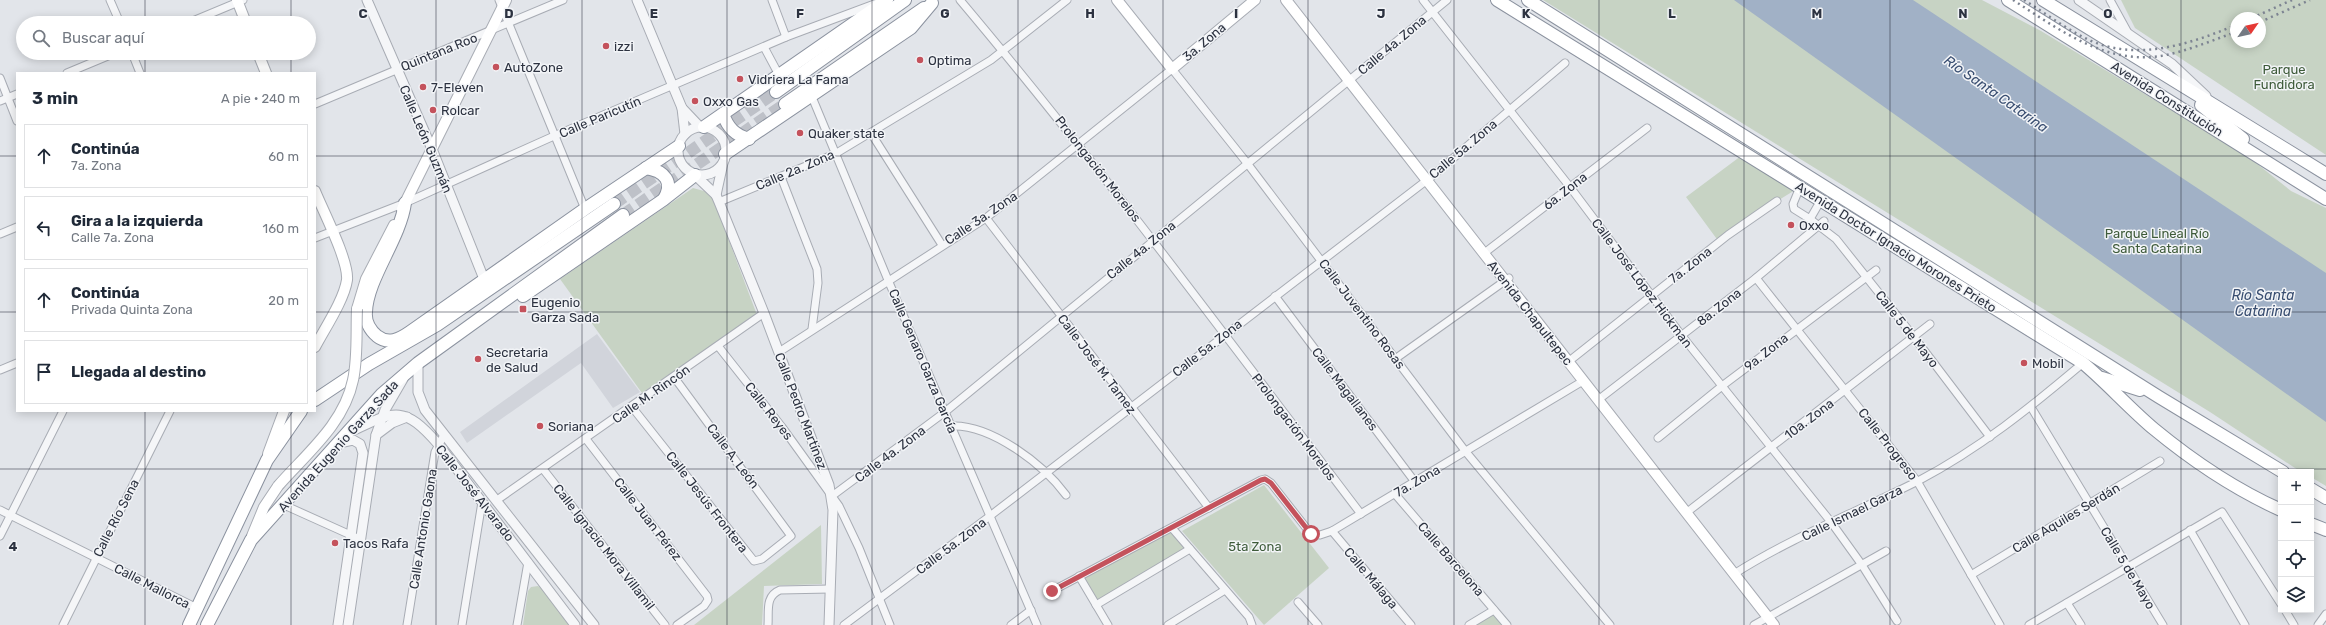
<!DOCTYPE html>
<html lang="es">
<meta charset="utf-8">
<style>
body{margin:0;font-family:Rubik,sans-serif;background:#f6f6f7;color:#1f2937}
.controls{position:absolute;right:12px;bottom:12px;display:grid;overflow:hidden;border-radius:0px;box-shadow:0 2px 10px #0003}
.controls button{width:36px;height:36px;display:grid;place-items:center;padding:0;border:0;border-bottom:1px solid #e0e1e3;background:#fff;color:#1f2937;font:20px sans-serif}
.compass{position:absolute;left:2230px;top:12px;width:36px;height:36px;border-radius:50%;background:#fff;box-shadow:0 2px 10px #0003;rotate:56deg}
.stop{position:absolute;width:12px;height:12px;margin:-9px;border:3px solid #c4525c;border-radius:50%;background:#fff}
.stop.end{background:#c4525c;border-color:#fff;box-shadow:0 1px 4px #0008}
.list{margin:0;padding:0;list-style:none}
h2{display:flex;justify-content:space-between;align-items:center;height:52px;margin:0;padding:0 16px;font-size:17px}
h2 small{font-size:13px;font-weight:400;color:#747a83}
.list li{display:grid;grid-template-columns:26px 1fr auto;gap:12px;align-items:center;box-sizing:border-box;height:64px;margin:0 8px 8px;padding:0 8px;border:1px solid #e0e1e3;border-radius:0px}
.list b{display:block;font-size:15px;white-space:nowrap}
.list p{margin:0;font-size:13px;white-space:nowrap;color:#747a83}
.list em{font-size:13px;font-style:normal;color:#747a83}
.icon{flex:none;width:22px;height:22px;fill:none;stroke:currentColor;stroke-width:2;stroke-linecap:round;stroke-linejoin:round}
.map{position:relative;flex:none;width:2326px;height:625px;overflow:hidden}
.search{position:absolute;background:#fff;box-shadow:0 2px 10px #0003;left:16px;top:16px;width:300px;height:44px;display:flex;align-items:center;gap:10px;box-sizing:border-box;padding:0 14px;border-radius:22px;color:#747a83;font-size:15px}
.panel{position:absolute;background:#fff;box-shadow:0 2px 10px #0003;left:16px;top:72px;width:300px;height:340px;border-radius:0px}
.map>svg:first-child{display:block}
.built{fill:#d1d4db}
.green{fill:#c7d3c4;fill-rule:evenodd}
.water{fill:#a1b1c6}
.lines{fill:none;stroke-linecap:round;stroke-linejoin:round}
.trunk-tunnel{stroke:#bec1c8;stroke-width:12;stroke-dasharray:12 6;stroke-linecap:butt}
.minor-casing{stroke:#a8acb4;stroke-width:9}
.tertiary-casing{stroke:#a8acb4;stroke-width:11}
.secondary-casing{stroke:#a8acb4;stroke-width:12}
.trunk-casing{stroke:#8b929f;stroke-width:14}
.minor{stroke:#f5f6f8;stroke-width:7}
.tertiary{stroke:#f5f6f8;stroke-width:9}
.secondary{stroke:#fff;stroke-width:10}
.trunk{stroke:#fff;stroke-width:12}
.rail{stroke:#7d8492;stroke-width:2.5;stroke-dasharray:2 4;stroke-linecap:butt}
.secondary-bridge-casing{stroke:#a8acb4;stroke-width:12;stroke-linecap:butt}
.secondary-bridge{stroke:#fff;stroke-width:10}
.route{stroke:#c4525c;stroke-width:5}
.grid{fill:none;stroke:#2c3240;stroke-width:1;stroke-opacity:0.55}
.poi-dot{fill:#c4525c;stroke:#f2f4f7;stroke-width:1.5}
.labels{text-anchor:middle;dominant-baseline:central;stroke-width:3;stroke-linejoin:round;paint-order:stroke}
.street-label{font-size:13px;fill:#2c3240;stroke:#f2f4f7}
.poi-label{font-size:13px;fill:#2c3240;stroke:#f2f4f7;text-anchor:start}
.park-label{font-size:13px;fill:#3e5b3a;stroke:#f2f4f7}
.water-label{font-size:14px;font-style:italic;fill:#394e71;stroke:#f2f4f7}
.grid-label{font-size:13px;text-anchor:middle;font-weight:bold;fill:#2c3240;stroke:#f2f4f7;stroke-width:3;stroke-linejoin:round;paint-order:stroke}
</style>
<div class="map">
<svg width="2326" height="625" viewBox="0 0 2326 625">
<rect width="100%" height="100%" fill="#e2e5ea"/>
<polygon class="built" points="597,334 640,392 613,408 581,363 467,443 460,432"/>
<g class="green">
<polygon points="1543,0 1982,0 2041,31 2219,139 2256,163 2291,191 2326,208 2326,486 2311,477 2311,472 2302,472 2295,468 2210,412"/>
<path d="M2121,0H2326V155L2135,28ZM2236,18H2260V42H2236Z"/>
<polygon points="1745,153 1800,187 1777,201 1719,242 1686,197"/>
<polygon points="693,188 711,193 757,315 642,393 560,279"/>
<polygon points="1264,485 1329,568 1264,625 1182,531"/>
<polygon points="821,525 822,584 764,586 762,625 694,625"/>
<polygon points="1172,528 1190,549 1096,605 1079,576"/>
<polygon points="538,586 545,591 570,625 523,625 528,591 531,587"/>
<polygon points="1494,610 1507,625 1469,625"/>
</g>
<polygon class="water" points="1734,0 1913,0 2326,273 2326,422"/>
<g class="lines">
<g class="trunk-tunnel">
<polyline points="614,204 776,92"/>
<polyline points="623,215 785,104"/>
</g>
<defs>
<g id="minor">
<polyline points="110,0 120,23"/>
<polyline points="499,0 585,209"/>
<polyline points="772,0 786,37"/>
<path d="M960,0C1100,166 1229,341 1361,514"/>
<polyline points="1423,0 1570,187 1682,336 1831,522 1862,565 1897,621"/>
<polyline points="2110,0 2127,31"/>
<polyline points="188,23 243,0"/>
<polyline points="764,47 779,75"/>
<polyline points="132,53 140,73"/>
<polyline points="67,73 115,53"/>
<polyline points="0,78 17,121"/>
<polyline points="812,97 888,280 1037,625"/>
<polyline points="0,101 17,94"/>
<polyline points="315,104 563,0"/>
<polyline points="871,133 942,245"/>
<polyline points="781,177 817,269 818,283 812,329"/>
<polyline points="1800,187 1793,204 1794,209 1810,219 1821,200"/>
<polyline points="719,202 835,154 991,60 1067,0"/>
<polyline points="986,218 1209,508"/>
<polyline points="1810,219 1836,239 1914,337 1990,437"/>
<polyline points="0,234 17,227"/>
<polyline points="315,238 405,203 554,136 786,37 877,3"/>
<polyline points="1483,254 1647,128"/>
<polyline points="1756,278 1917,481 2000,625"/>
<polyline points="1275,296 1415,482"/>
<polyline points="718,346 782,427 839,506 859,548 890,625"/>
<polyline points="779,352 986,218 1172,69 1247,163 1466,452 1610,625"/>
<polyline points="1395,359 1509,278"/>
<polyline points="1568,362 1728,235 1777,201"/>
<polyline points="0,370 17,363"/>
<polyline points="1598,400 1756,278 1824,221"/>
<polyline points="632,407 754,561 762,559 791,536 674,377"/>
<polyline points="2031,407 2163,625"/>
<path d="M951,426C991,424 1043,464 1066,495"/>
<polyline points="1658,438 1722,386 1876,270"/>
<polyline points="586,439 707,596 708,600 704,606 677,625"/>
<polyline points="543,469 665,625"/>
<polyline points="1395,494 1507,625"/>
<polyline points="832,496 945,412 1447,0"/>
<polyline points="497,500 764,313"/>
<polyline points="284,505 355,537"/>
<polyline points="0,510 197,608"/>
<polyline points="1686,513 1930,324"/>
<polyline points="1172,528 1249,617 1252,625"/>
<polyline points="2190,530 2245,625"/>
<polyline points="1332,531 1411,625"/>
<polyline points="0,536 63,411"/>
<path d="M1734,574C1792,537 1857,512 1918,481C1979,449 2031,407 2083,363"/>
<polyline points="1971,575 2160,461"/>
<polyline points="1079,576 1108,625"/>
<polyline points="1052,591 1261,480 1265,479 1271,483 1311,534 1320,535 1332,531 1583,381"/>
<polyline points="1298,602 1318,625"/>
<polyline points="2067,603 2081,625"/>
<polyline points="1096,605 1190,549"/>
<polyline points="2285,610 2294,625"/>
<polyline points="63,625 170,411"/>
<polyline points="407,625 435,452 444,435"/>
<polyline points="462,625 482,502"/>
<polyline points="517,625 528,562"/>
<path d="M768,625C769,611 765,596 780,590L830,589"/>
<polyline points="844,625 990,516 1431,177 1565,63"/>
<polyline points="1011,625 1031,610"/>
<polyline points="1168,625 1225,590"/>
<polyline points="1469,625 1494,610"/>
<polyline points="1754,625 1886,551"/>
<polyline points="2029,625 2222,512 2281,604"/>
<polyline points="2318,625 2326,614"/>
</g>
<g id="tertiary">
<polyline points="367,0 432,149 484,279"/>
<polyline points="637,0 682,108 700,127"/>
<polyline points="2079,0 2172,64 2206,96"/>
<polyline points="682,108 685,134"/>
<circle cx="702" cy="151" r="24"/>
<polyline points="695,175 716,195 719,202 764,313 829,485 833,510 829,625"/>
<polyline points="716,195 723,163"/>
<polyline points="418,363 418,392 425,410 594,625"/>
<path d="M350,432C394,411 403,404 438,444L575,625"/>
<polyline points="376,435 392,423 407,417"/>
<polyline points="338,625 363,453 360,444 353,440 339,443"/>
<polyline points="348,625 376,435 385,410 403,379"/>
</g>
<g id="secondary">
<polyline points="237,0 246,23"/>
<polyline points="1117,0 1172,69 1255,0"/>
<polyline points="1286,0 1774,625"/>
<polyline points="258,53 266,73"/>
<path d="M315,191C323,211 349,261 347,280C344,300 325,328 315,347"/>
<polyline points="402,209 506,0"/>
<polyline points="357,309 366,279 394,225"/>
<polyline points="268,454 284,411"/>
<polyline points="252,536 264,507 278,486"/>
</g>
<g id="trunk">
<path d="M1497,0L2083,363C2107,383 2129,408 2154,429C2194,462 2234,489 2281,510"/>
<polyline points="1528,0 2159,397 2283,472"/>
<polyline points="2008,0 2326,199"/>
<polyline points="2043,0 2326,174"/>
<polyline points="776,92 905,0"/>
<polyline points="785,104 924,8"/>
<polyline points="2201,105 2243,139"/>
<path d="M723,114C728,128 735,135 749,139"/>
<polyline points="704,127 887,0"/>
<polyline points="725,154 911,28 932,3"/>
<path d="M646,168C665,171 674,182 664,199"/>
<path d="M405,203C400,239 367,279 366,312C365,321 370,330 377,336C388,345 400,339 410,332L585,209L679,146"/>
<polyline points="523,296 663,200 695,175"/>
<polyline points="2102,378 2140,390"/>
<polyline points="315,400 369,364 437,325 614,204"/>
<polyline points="2311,489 2326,498"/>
<polyline points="2311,524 2326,530"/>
<polyline points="189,625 267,460 301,411"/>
<polyline points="207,625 251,540 382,394 418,363 623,215"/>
</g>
</defs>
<use href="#minor" class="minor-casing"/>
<use href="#tertiary" class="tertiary-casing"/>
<use href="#secondary" class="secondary-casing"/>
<use href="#trunk" class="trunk-casing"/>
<use href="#minor" class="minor"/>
<use href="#tertiary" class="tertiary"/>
<use href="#secondary" class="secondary"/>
<use href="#trunk" class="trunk"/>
<g class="rail">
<path d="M2013,0C2060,30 2108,67 2166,55C2190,50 2213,40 2236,32"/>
<path d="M2024,0C2045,13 2066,29 2089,40C2137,62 2190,44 2236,25"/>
<polyline points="2252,18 2292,0"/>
<polyline points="2260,22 2310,0"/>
</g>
<defs>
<path id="secondary-bridge" d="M278,486C306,454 344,424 353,380C358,357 356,332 357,309"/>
</defs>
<use href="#secondary-bridge" class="secondary-bridge-casing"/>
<use href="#secondary-bridge" class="secondary-bridge"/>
</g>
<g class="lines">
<polyline class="route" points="1052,591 1261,480 1265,479 1271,483 1311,534"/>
</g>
<path class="grid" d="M145,0V23M291,0V23M436,0V625M582,0V625M727,0V625M872,0V625M1018,0V625M1163,0V625M1308,0V625M1454,0V625M1599,0V625M1744,0V625M1890,0V625M2035,0V625M2181,0V625M145,53V73M291,53V73M0,156H17M315,156H2326M0,312H17M315,312H2326M145,411V625M291,411V625M0,469H2326"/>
<g class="poi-dot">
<circle cx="606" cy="46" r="4"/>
<circle cx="920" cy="60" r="4"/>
<circle cx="496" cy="67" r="4"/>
<circle cx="740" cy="79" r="4"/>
<circle cx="423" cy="87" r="4"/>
<circle cx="695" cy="101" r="4"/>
<circle cx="433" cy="110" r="4"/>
<circle cx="800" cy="133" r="4"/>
<circle cx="1791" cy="225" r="4"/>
<rect x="519" y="305" width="8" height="8" rx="2"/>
<circle cx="478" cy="359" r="4"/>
<circle cx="2024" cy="363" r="4"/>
<circle cx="540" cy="426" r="4"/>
<circle cx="335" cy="543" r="4"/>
</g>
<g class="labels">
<g class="street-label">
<text transform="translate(1204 42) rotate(-40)">3a. Zona</text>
<text transform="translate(1392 45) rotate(-40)">Calle 4a. Zona</text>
<text transform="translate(439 52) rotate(-22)">Quintana Roo</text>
<text transform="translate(2167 99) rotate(32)">Avenida Constitución</text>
<text transform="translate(600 117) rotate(-23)">Calle Paricutín</text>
<text transform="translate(426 139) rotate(67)">Calle León Guzmán</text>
<text transform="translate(1463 149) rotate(-40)">Calle 5a. Zona</text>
<text transform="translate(1098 169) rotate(52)">Prolongación Morelos</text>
<text transform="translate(795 170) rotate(-23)">Calle 2a. Zona</text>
<text transform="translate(1565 191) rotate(-38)">6a. Zona</text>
<text transform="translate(981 218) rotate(-34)">Calle 3a. Zona</text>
<text transform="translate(1896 247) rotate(32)">Avenida Doctor Ignacio Morones Prieto</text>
<text transform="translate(1141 250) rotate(-39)">Calle 4a. Zona</text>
<text transform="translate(1690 265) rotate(-38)">7a. Zona</text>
<text transform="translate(1642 283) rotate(53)">Calle José López Hickman</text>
<text transform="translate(1719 307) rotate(-38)">8a. Zona</text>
<text transform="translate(1530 313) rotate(52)">Avenida Chapultepec</text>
<text transform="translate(1362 314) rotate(53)">Calle Juventino Rosas</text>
<text transform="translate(1907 329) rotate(52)">Calle 5 de Mayo</text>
<text transform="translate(1207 348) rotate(-38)">Calle 5a. Zona</text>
<text transform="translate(1766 352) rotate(-38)">9a. Zona</text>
<text transform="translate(923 361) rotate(67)">Calle Genaro Garza García</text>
<text transform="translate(1097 364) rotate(53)">Calle José M. Tamez</text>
<text transform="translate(1345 389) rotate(53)">Calle Magallanes</text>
<text transform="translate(651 394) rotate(-35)">Calle M. Rincón</text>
<text transform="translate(769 411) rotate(52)">Calle Reyes</text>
<text transform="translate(801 411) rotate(69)">Calle Pedro Martínez</text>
<text transform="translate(1809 419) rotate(-37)">10a. Zona</text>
<text transform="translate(1294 427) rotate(53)">Prolongación Morelos</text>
<text transform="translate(1888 444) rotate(52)">Calle Progreso</text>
<text transform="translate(338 446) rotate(-48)">Avenida Eugenio Garza Sada</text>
<text transform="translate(890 454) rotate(-37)">Calle 4a. Zona</text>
<text transform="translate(733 456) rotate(53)">Calle A. León</text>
<text transform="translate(1417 481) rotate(-30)">7a. Zona</text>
<text transform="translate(475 493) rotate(52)">Calle José Alvarado</text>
<text transform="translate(707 502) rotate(52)">Calle Jesús Frontera</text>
<text transform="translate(1852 513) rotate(-26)">Calle Ismael Garza</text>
<text transform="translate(116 518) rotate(-63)">Calle Río Sena</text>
<text transform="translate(2066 518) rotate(-31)">Calle Aquiles Serdán</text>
<text transform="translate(648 519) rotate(52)">Calle Juan Pérez</text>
<text transform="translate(423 529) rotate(-81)">Calle Antonio Gaona</text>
<text transform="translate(951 546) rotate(-37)">Calle 5a. Zona</text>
<text transform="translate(604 547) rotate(52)">Calle Ignacio Mora Villamil</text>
<text transform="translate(1451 559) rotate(49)">Calle Barcelona</text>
<text transform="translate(2128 568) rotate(59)">Calle 5 de Mayo</text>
<text transform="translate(1371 578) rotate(50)">Calle Málaga</text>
<text transform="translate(152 586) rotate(27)">Calle Mallorca</text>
</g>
<g class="poi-label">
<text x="614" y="46">izzi</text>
<text x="928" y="60">Optima</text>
<text x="504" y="67">AutoZone</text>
<text x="748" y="79">Vidriera La Fama</text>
<text x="431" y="87">7-Eleven</text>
<text x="703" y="101">Oxxo Gas</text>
<text x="441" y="110">Rolcar</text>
<text x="808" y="133">Quaker state</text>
<text x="1799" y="225">Oxxo</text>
<text x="531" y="302">Eugenio<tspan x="531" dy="15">Garza Sada</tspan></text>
<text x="486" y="352">Secretaria<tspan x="486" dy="15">de Salud</tspan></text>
<text x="2032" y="363">Mobil</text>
<text x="548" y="426">Soriana</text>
<text x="343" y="543">Tacos Rafa</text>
</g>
<g class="park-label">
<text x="2284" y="69">Parque<tspan x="2284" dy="15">Fundidora</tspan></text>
<text x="2157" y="233">Parque Lineal Río<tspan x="2157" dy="15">Santa Catarina</tspan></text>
<text x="1255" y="546">5ta Zona</text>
</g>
<g class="water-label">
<text transform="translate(1996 94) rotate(35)">Río Santa Catarina</text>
<text x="2263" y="295">Río Santa<tspan x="2263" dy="16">Catarina</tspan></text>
</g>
</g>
<g class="grid-label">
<text x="363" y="18">C</text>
<text x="509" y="18">D</text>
<text x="654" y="18">E</text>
<text x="800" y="18">F</text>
<text x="945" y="18">G</text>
<text x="1090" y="18">H</text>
<text x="1236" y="18">I</text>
<text x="1381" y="18">J</text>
<text x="1526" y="18">K</text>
<text x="1672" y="18">L</text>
<text x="1817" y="18">M</text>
<text x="1963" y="18">N</text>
<text x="2108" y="18">O</text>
<text x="13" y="551">4</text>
</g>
</svg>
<div class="controls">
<button>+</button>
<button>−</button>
<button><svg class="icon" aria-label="locate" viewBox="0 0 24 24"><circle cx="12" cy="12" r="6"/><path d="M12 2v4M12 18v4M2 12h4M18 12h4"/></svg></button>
<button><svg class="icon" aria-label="layers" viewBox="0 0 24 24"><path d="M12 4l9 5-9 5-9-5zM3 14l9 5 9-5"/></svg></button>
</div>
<svg class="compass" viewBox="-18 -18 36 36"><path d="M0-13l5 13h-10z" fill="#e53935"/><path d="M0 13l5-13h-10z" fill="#747a83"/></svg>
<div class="stop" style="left:1311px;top:534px"></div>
<div class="stop end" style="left:1052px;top:591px"></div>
<div class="search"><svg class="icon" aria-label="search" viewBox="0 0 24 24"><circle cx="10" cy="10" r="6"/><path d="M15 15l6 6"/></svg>Buscar aquí</div>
<section class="panel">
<h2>3 min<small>A pie · 240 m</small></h2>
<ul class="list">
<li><svg class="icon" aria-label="ahead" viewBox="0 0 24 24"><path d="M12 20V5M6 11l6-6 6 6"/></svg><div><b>Continúa</b><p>7a. Zona</p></div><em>60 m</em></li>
<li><svg class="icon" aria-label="left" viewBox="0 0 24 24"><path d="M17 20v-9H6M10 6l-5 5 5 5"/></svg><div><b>Gira a la izquierda</b><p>Calle 7a. Zona</p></div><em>160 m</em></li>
<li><svg class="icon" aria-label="ahead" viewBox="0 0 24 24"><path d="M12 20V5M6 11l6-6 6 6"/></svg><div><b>Continúa</b><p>Privada Quinta Zona</p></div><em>20 m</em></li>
<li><svg class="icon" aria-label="arrive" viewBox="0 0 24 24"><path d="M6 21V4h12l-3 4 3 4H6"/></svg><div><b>Llegada al destino</b></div></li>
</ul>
</section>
</div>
